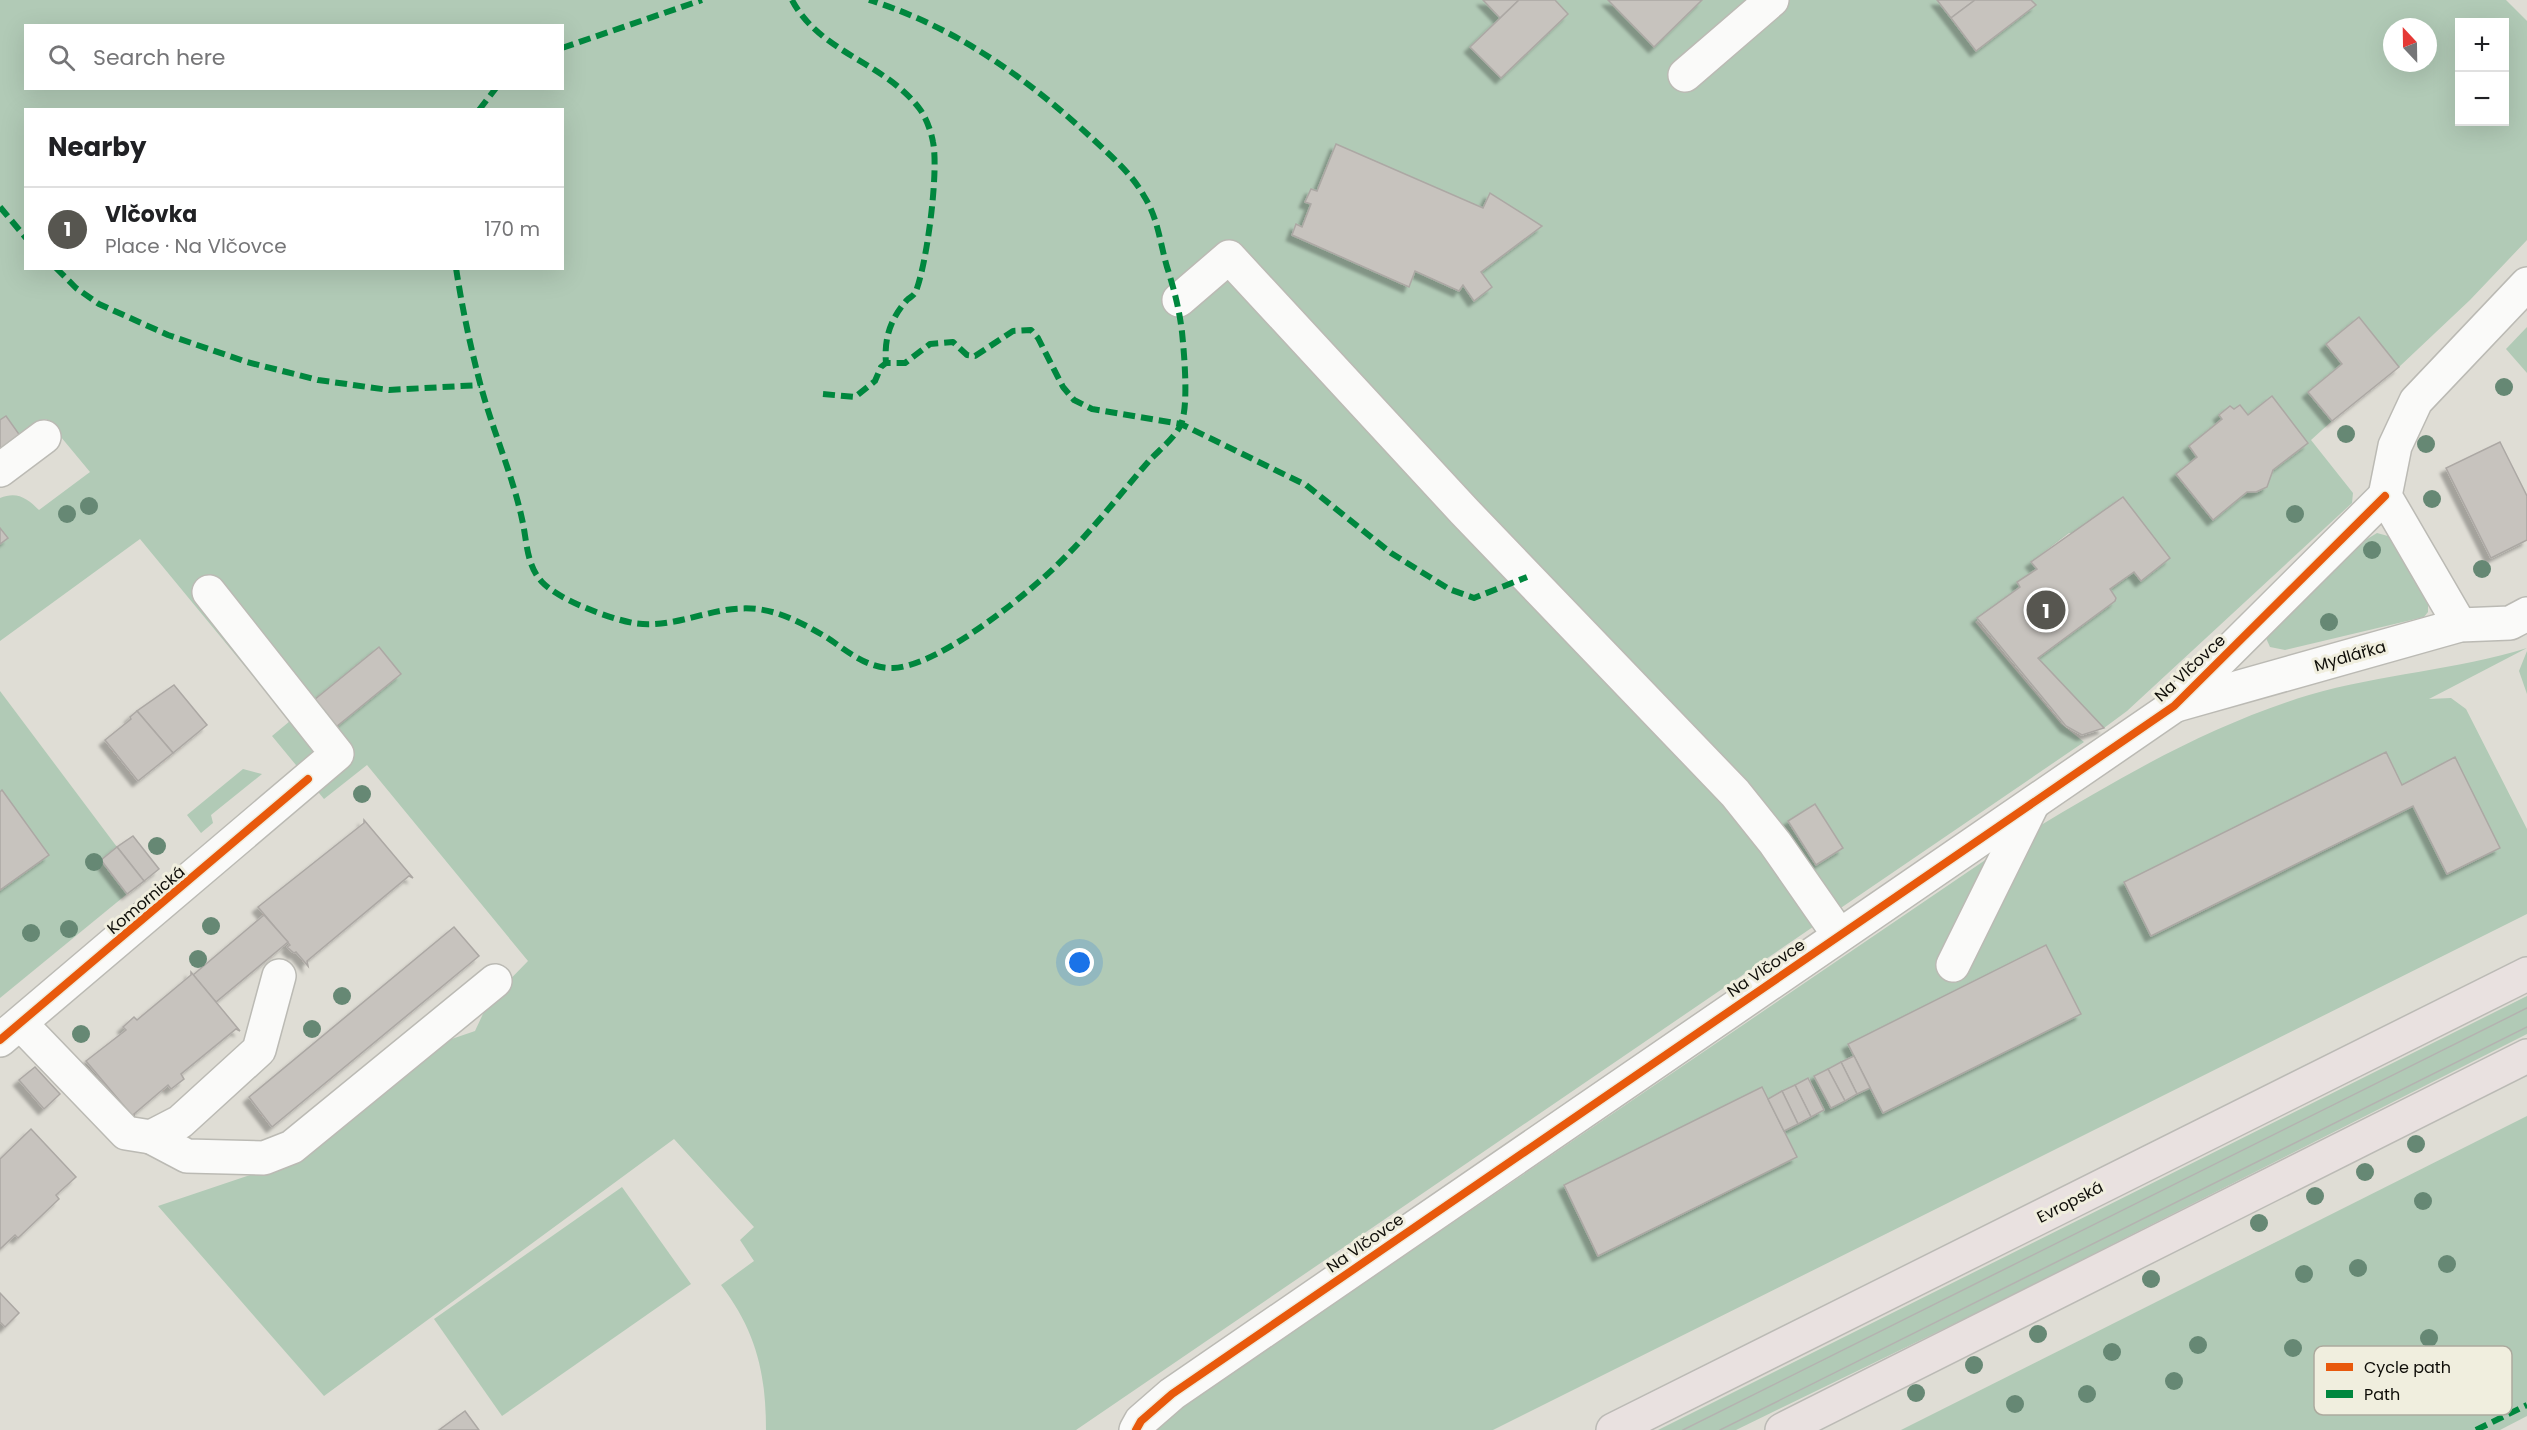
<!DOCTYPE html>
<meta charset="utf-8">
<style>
body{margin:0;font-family:Poppins,sans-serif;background:#f6f6f6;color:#202124}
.controls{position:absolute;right:18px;top:18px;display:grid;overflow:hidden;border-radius:0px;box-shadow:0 6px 24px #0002}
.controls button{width:54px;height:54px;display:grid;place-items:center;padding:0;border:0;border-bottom:2px solid #e0e0e0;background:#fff;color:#202124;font:30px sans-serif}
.compass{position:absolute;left:2383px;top:18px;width:54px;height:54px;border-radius:50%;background:#fff;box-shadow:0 6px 24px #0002;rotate:338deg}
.you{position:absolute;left:1080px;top:963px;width:21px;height:21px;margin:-15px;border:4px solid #fff;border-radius:50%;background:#1a73e8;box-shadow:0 0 0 9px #1a73e833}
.badge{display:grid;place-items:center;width:39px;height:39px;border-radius:50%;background:#575650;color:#fff;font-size:20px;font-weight:700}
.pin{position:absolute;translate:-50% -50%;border:3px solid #fff;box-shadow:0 2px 6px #0006}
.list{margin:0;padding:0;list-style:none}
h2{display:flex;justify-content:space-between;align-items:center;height:78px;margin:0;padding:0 24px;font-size:26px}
h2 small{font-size:20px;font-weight:400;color:#757577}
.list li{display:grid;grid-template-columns:39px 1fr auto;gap:18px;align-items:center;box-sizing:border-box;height:84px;padding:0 24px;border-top:2px solid #e0e0e0}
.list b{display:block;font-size:22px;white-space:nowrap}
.list p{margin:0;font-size:20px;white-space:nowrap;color:#757577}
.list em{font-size:20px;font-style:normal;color:#757577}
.icon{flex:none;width:33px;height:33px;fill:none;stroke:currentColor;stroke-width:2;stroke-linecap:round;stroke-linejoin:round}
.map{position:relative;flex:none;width:2527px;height:1430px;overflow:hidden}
.search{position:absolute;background:#fff;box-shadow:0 6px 24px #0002;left:24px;top:24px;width:540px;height:66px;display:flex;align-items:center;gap:15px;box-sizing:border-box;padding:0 21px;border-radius:0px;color:#757577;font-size:22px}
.panel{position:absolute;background:#fff;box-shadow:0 6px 24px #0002;left:24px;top:108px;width:540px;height:162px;border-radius:0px}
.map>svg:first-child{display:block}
.green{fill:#b1cab6;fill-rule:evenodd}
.building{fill:#c7c3be;stroke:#aca8a4;stroke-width:1.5;filter:url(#shadow)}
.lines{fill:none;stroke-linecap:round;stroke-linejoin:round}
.minor-casing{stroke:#bbbab4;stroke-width:36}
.major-casing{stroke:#bbbab5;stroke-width:36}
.minor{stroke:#fafaf9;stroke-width:33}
.major{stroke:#e9e1e0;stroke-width:33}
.tram{stroke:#b4b2b0;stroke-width:1.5}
.quiet{stroke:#00873e;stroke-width:6;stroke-dasharray:12 6;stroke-linecap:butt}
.cycleway-casing{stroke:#f0eede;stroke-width:11}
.cycleway{stroke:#e8590c;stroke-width:8}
.tree{fill:#668874}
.labels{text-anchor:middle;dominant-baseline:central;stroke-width:6;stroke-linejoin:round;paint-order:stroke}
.street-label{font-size:16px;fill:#0e0d08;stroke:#f0eede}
.key{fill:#f0eede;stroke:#acaa9e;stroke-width:1.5}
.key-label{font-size:16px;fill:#0e0d08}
</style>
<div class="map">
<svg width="2527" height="1430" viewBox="0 0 2527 1430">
<defs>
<filter id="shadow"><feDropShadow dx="-5.5" dy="5.5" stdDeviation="1.5" flood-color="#0004"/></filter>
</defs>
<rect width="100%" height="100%" fill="#dfddd5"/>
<g class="green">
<path d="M0,0H1483L1500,18L1471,47L1501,78L1568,14L1555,0H1608L1654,47L1702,0H1937L1976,51L2035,6L2031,0H2506L2527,21V240L2470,300L2399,367L2359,318L2342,364L2308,392L2332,421L2311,440L2353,493L2352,503L2127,711L2104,728L2038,658L2114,602L2116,598L2110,589L2134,572L2170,558L2069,533L2031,562L2037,569L2017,582L2020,587L1975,622L2061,724L2084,742L1076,1430H766C766,1373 756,1331 721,1285L754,1261L740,1240L754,1227L674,1139L324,1396L158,1206L295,1160L437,1044L475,1031L489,1001L528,961L367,765L324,799L272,736L290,721L140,539L0,641V544L8,538L0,528V498C17,491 27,498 39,510L90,472L46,419L21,437L6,416L0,420ZM2460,22H2504V122H2460ZM26,26H562V88H26ZM2392,27H2428V63H2392ZM26,110H562V268H26ZM1336,144L1483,208L1490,193L1541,226L1481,272L1492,287L1474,300L1463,285L1459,290L1415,271L1409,287L1292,235L1296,225L1302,227L1311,204L1305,202L1311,189L1317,191ZM2272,396L2308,443L2273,470L2267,487L2256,492H2247L2213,519L2176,474L2197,457L2189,446L2222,419L2219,414L2230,406L2234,409L2240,405L2248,415ZM1815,804L1843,848L1817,865L1789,821Z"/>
<polygon points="2527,327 2527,373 2506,349"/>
<polygon points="2377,533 2395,538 2428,604 2428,612 2424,617 2285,650 2270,647 2266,638 2268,630 2359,544"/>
<path d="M2527,648L2429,699L2451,698L2466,709L2527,829V914L1493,1430H1155L1167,1417L2000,850C2099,790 2197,729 2309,695C2381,674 2456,670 2527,648ZM2386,752L2402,785L2455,758L2500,848L2447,873L2413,806L2125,882ZM2046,945L2081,1014L1884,1113L1870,1088L1831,1108L1814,1076L1854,1056L1848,1044ZM1809,1078L1824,1110L1784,1131L1797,1157L1598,1255L1564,1185L1762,1087L1768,1099Z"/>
<polygon points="2527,651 2527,694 2519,671"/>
<polygon points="0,691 117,847 127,894 0,998"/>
<polygon points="243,769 262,774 211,815 213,823 201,833 187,815"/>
<polygon points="2527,996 2527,1034 1999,1302 1736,1430 1658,1430"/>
<polygon points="2527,1116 2527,1416 2500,1430 1901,1430"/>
<polygon points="622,1187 691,1284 502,1416 434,1319"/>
</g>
<g class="building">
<polygon points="1483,0 1519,0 1500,18"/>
<polygon points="1519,0 1555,0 1568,14 1501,78 1470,47"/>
<polygon points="1608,0 1702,0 1654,47"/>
<polygon points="1937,0 1975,0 1951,18"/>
<polygon points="1975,0 2031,0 2036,5 1976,51 1951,18"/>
<polygon points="1336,144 1483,208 1490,193 1542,226 1481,272 1492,287 1474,301 1463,285 1459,291 1415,271 1409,287 1292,235 1296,224 1302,227 1311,204 1305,202 1311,189 1317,191"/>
<polygon points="2359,317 2399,367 2332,421 2308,392 2342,364 2326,344"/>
<polygon points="2272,396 2308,443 2273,470 2267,487 2256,492 2247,492 2213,520 2176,474 2197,457 2189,446 2222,419 2219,415 2230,406 2234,409 2240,405 2248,415"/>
<polygon points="6,416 21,437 0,452 0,420"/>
<polygon points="2500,442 2527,496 2527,540 2491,558 2446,468"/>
<polygon points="2123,497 2170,558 2141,581 2134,572 2110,589 2116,598 2115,601 2038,658 2104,728 2082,735 2066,726 1977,618 2020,587 2017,582 2037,569 2031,562"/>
<polygon points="0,528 8,538 0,544"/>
<polygon points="379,647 401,674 336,727 314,700"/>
<polygon points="174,685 207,725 173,753 137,711"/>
<polygon points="137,711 173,753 138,781 105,740 131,719 130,717"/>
<polygon points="2386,752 2402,785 2455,757 2500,848 2447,874 2413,806 2151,936 2124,882"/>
<polygon points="2,790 49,855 0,890 0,792"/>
<polygon points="1815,804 1843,848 1816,865 1788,821"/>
<polygon points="364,820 413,878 409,876 307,961 308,966 296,952 294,953 287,947 290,945 258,907 364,823"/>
<polygon points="133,836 159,869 144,881 117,847"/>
<polygon points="117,847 144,881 127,894 101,860"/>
<polygon points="264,915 288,942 216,1002 193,975"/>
<polygon points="454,927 479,956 272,1127 249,1097"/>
<polygon points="2046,945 2081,1014 1883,1113 1848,1044"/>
<polygon points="191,972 240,1031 236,1029 181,1074 184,1079 171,1089 168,1085 134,1114 135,1119 86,1061 126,1030 123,1027 134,1017 137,1020 191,975"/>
<polygon points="1854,1056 1870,1088 1857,1094 1841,1062"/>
<polygon points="1841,1062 1857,1094 1845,1101 1828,1069"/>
<polygon points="35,1067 60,1094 44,1109 19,1080"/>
<polygon points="1828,1069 1845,1101 1831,1108 1814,1076"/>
<polygon points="1808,1078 1824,1110 1811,1117 1795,1085"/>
<polygon points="1795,1085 1811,1117 1798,1124 1782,1091"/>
<polygon points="1762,1087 1797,1157 1598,1256 1564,1185"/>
<polygon points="1782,1091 1798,1124 1784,1131 1768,1099"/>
<polygon points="31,1129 76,1177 56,1195 59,1199 18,1238 15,1235 0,1249 0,1159"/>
<polygon points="0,1293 19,1313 5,1327 0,1322"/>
<polygon points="465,1411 479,1430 439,1430"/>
</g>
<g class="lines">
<defs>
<g id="minor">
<polyline points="1685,75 1772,0"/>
<polyline points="1179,300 1229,257 1464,511 1735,793 1775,843 1839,935"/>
<polyline points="0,470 44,437"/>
<polyline points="2460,625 2385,496 2395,446 2416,401 2527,284"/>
<polyline points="2176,705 2460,625 2510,623 2527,614"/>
<polyline points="1953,965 2032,805"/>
<polyline points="21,1024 126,1133 151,1137 180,1122 259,1050 279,976"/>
<polyline points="0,1040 337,754 209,592"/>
<polyline points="151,1137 187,1156 264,1158 292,1147 495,981"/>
<polyline points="1136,1430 1141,1421 1172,1394 2174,706 2385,496"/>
</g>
<g id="major">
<polyline points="1613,1430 2527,974"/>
<polyline points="1782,1430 2527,1056"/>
</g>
</defs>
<use href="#minor" class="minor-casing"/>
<use href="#major" class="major-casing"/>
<use href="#minor" class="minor"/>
<use href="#major" class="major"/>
<g class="tram">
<polyline points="1683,1430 2527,1008"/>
<polyline points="1720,1430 2527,1027"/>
</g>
<g class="quiet">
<path d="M792,0C820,53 884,62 919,108C926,117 931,131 933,142C939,171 927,263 916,291C914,296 910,297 907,300C890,319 884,339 886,363"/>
<polyline points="562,48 702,0"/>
<polyline points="479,110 496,88"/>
<polyline points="0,207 26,238"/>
<polyline points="56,268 76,288 99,304 168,335 247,362 318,380 389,390 480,385"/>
<path d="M456,268C462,307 470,345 480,383C492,429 512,473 522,519C527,540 526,565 542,582C559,600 608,618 633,623C676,630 714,604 757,609C782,612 804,624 826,637C846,650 867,669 893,668C936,666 1010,607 1042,579C1082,544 1114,501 1149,461C1158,451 1176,437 1181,424C1189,406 1184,352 1182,332C1179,308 1174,289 1167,267C1160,243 1158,218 1144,196C1132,174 1112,157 1094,140C1028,79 956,27 869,0"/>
<polyline points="823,394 855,397 875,381 881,367 886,363 905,363 930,344 953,342 967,355 975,356 1013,331 1031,330 1038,338 1063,387 1074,400 1092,409 1181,424 1306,485 1391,553 1449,589 1474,598 1527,577"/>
<polyline points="2476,1430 2527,1405"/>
</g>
<defs>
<g id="cycleway">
<polyline points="0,1040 308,779"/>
<polyline points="1136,1430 1141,1421 1172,1394 2174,706 2385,496"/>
</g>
</defs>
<use href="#cycleway" class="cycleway-casing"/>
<use href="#cycleway" class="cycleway"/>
</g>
<g class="tree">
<circle cx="2504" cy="387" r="9"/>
<circle cx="2346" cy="434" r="9"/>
<circle cx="2426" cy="444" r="9"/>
<circle cx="2432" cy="499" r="9"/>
<circle cx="89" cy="506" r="9"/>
<circle cx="67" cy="514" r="9"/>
<circle cx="2295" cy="514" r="9"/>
<circle cx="2372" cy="550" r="9"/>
<circle cx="2482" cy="569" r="9"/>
<circle cx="2329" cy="622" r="9"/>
<circle cx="362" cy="794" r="9"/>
<circle cx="157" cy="846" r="9"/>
<circle cx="94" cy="862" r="9"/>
<circle cx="211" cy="926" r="9"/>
<circle cx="69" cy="929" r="9"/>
<circle cx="31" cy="933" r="9"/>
<circle cx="198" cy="959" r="9"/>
<circle cx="342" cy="996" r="9"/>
<circle cx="312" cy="1029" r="9"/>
<circle cx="81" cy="1034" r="9"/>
<circle cx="2416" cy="1144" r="9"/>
<circle cx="2365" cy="1172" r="9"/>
<circle cx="2315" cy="1196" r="9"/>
<circle cx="2423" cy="1201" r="9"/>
<circle cx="2259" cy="1223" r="9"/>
<circle cx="2447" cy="1264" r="9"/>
<circle cx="2358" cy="1268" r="9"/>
<circle cx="2304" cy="1274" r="9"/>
<circle cx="2151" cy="1279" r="9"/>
<circle cx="2038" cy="1334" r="9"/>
<circle cx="2429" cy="1338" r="9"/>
<circle cx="2198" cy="1345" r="9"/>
<circle cx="2293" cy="1348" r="9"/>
<circle cx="2112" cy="1352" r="9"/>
<circle cx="1974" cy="1365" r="9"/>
<circle cx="2174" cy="1381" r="9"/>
<circle cx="1916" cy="1393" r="9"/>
<circle cx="2087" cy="1394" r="9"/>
<circle cx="2015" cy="1404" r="9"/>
</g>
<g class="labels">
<g class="street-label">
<text transform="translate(2350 656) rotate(-16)">Mydlářka</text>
<text transform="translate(2190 668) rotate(-43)">Na Vlčovce</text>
<text transform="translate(146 900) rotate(-40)">Komornická</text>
<text transform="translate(1766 968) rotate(-34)">Na Vlčovce</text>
<text transform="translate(2070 1202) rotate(-27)">Evropská</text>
<text transform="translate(1365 1243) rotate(-35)">Na Vlčovce</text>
</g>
</g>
<rect x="2314" y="1346" width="198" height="69" rx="9" class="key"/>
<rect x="2326" y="1363" width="27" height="8" fill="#e8590c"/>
<rect x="2326" y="1390" width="27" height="8" fill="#00873e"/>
<g class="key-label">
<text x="2364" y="1373">Cycle path</text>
<text x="2364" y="1400">Path</text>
</g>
</svg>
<div class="controls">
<button>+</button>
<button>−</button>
</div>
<svg class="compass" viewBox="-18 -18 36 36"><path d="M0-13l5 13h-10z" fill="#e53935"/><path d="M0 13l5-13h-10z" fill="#757577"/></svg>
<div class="you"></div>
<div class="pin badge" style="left:2046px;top:610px">1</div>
<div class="search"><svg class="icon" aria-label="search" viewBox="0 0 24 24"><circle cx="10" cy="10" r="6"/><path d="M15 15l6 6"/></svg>Search here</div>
<section class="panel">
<h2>Nearby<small></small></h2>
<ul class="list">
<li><span class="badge">1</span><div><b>Vlčovka</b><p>Place · Na Vlčovce</p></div><em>170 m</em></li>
</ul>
</section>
</div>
